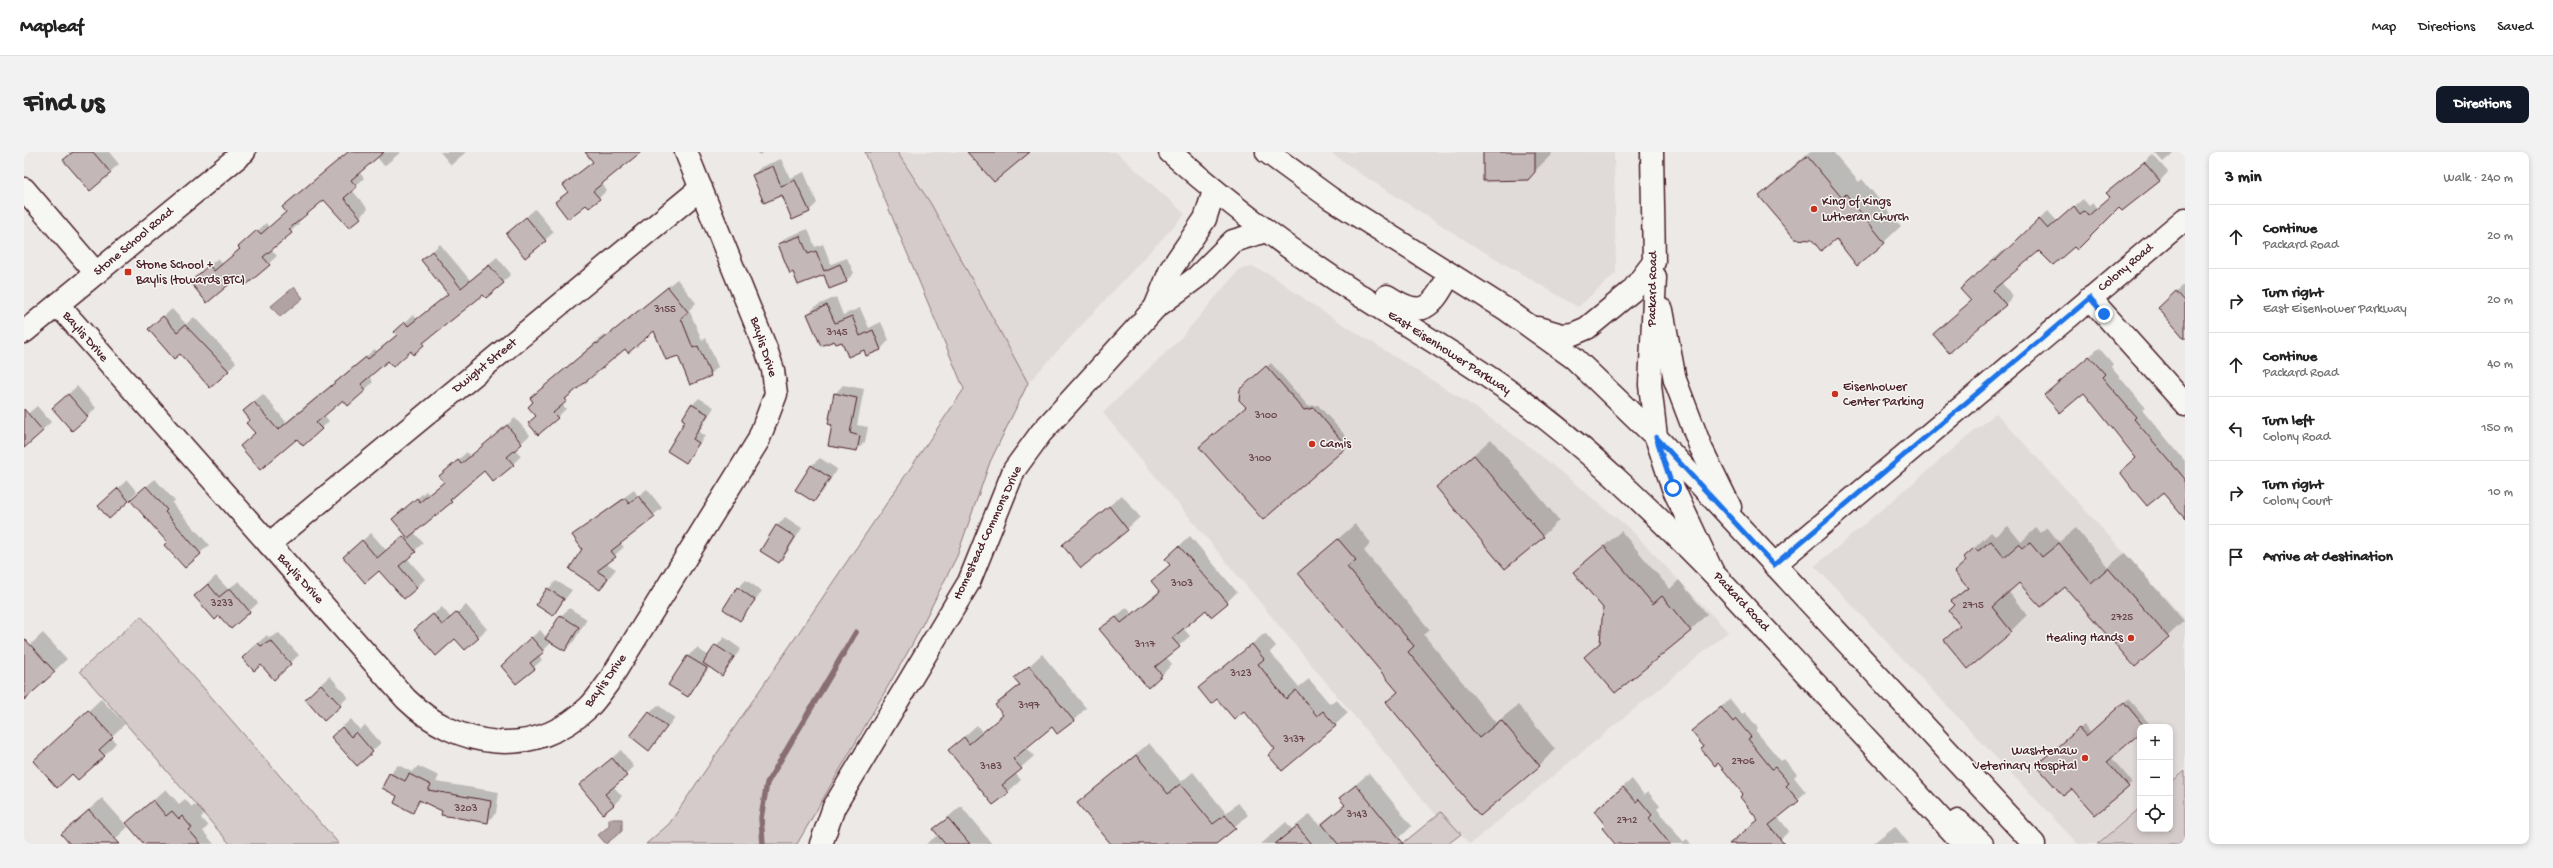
<!DOCTYPE html>
<meta charset="utf-8">
<style>
body{margin:0;font-family:"Gochi Hand",sans-serif;background:#f2f2f2;color:#222}
.controls{position:absolute;right:12px;bottom:12px;display:grid;overflow:hidden;border-radius:8px;box-shadow:0 2px 6px #0003}
.controls button{width:36px;height:36px;display:grid;place-items:center;padding:0;border:0;border-bottom:1px solid #e0e0e0;background:#fff;color:#222;font:20px sans-serif}
.stop{position:absolute;width:12px;height:12px;margin:-9px;border:3px solid #1a73e8;border-radius:50%;background:#fff}
.stop.end{background:#1a73e8;border-color:#fff;box-shadow:0 1px 4px #0008}
.list{margin:0;padding:0;list-style:none}
h2{display:flex;justify-content:space-between;align-items:center;height:52px;margin:0;padding:0 16px;font-size:17px}
h2 small{font-size:13px;font-weight:400;color:#767676}
.list li{display:grid;grid-template-columns:26px 1fr auto;gap:12px;align-items:center;box-sizing:border-box;height:64px;padding:0 16px;border-top:1px solid #e0e0e0}
.list b{display:block;font-size:15px;white-space:nowrap}
.list p{margin:0;font-size:13px;white-space:nowrap;color:#767676}
.list em{font-size:13px;font-style:normal;color:#767676}
.icon{flex:none;width:22px;height:22px;fill:none;stroke:currentColor;stroke-width:2;stroke-linecap:round;stroke-linejoin:round}
.map{position:relative;flex:none;width:2161px;height:692px;overflow:hidden;border-radius:8px}
header{display:flex;align-items:center;gap:24px;box-sizing:border-box;height:56px;padding:0 20px;background:#fff;border-bottom:1px solid #e0e0e0}
header strong{font-size:19px}
nav{display:flex;gap:22px;margin-inline-start:auto;font-size:14px}
.intro{display:flex;align-items:center;justify-content:space-between;box-sizing:border-box;height:96px;padding:0 24px}
h1{margin:0;font-size:28px}
.button{padding:10px 18px;border-radius:8px;background:#111827;color:#fff;font-size:14px;font-weight:700}
main{display:flex;gap:24px;padding:0 24px}
aside{flex:1;background:#fff;border-radius:8px;box-shadow:0 2px 6px #0003}
.map>svg:first-child{display:block}
.built{fill:#e0dad8}
.green{fill:#d4cbca;stroke:#8f757a}
.water{fill:#b1a2a3;stroke:#886e73}
.shadow{fill:#0003}
.lines{fill:none;stroke-linecap:round;stroke-linejoin:round}
.stream{stroke:#886e73;stroke-width:5.5}
.building{fill:#c4b7b7;stroke:#4a1f2b}
.minor-casing{stroke:#4a1f2b;stroke-width:25}
.major-casing{stroke:#4a1f2b;stroke-width:25}
.minor{stroke:#f6f6f2;stroke-width:22}
.major{stroke:#f6f6f2;stroke-width:22}
.route{stroke:#1a73e8;stroke-width:5}
.poi-dot{fill:#c8321e;stroke:#f6f6f2;stroke-width:1.5}
.labels{text-anchor:middle;dominant-baseline:central;stroke-width:3;stroke-linejoin:round;paint-order:stroke}
.number-label{font-size:11px;fill:#68454e}
.poi-label{font-size:13px;fill:#4a1f2b;stroke:#f6f6f2;text-anchor:start}
.street-label{font-size:13px;fill:#4a1f2b;stroke:#f6f6f2}
</style>
<header>
<strong>Mapleaf</strong>
<nav><a>Map</a><a>Directions</a><a>Saved</a></nav>
</header>
<div class="intro"><h1>Find us</h1><a class="button">Directions</a></div>
<main>
<div class="map">
<svg width="2161" height="692" viewBox="0 0 2161 692">
<rect width="100%" height="100%" fill="#ece9e6"/>
<filter id="ink" filterUnits="userSpaceOnUse"><feTurbulence type="fractalNoise" baseFrequency=".025" numOctaves="2"/><feDisplacementMap in="SourceGraphic" scale="8" xChannelSelector="R" yChannelSelector="G"/><feConvolveMatrix kernelMatrix="1 2 1 2 8 2 1 2 1" color-interpolation-filters="sRGB"/></filter>
<g filter="url(#ink)">
<g class="built">
<polygon points="873,0 1092,0 1161,62 1004,231 907,52"/>
<polygon points="1306,0 1590,0 1592,121 1554,155 1452,95 1337,22"/>
<polygon points="1229,115 1247,123 1290,154 1449,254 1510,298 1607,378 1704,480 1446,692 1417,660 1413,664 1079,261 1155,188 1216,117"/>
<polygon points="1972,261 2161,467 2161,617 2146,630 2146,575 2116,575 2116,655 2071,692 2054,692 1791,414"/>
</g>
<g class="green">
<polygon points="841,0 873,0 907,52 1004,231 966,310 933,404 889,491 773,692 622,692 645,672 940,237"/>
<polygon points="117,464 315,692 206,692 56,519"/>
<polygon points="2161,619 2161,692 2073,692 2116,656 2116,677 2146,677 2146,631"/>
<polygon points="1417,660 1437,682 1424,692 1378,692"/>
</g>
<g class="water">
<polygon points="270,135 279,146 256,165 247,154"/>
<polygon points="585,667 598,667 598,679 582,692 574,683 585,674"/>
</g>
<g class="shadow">
<polygon points="44,0 85,0 95,12 66,38"/>
<polygon points="324,0 377,0 360,14 353,5 335,20 340,26 328,38 344,57 325,75 300,46 273,69 275,72 247,97 253,104 223,131 215,123 175,122 194,106 199,112 242,71 245,75 263,60 259,55 267,47"/>
<polygon points="416,0 442,0 427,13"/>
<polygon points="563,0 614,0 578,31 583,38 575,46 563,52 532,50 545,39 540,33 570,9"/>
<polygon points="734,0 741,0 735,3"/>
<polygon points="1460,0 1527,0 1527,3 1503,27"/>
<polygon points="1785,0 1809,0 1835,30 1838,27 1877,74 1860,90 1812,86 1788,87 1736,44"/>
<polygon points="2130,0 2151,0 2139,10"/>
<polygon points="2129,3 2144,20 2136,29 2095,54 2050,93 2015,97 1977,130 1989,144 1981,153 1910,182 1948,148 1937,137 1979,99 1981,101 2024,59 2033,69 2059,47 2065,54 2069,51 2073,57 2087,44 2084,41 2092,33"/>
<polygon points="757,7 766,26 780,20 793,51 785,59 729,23 737,15"/>
<polygon points="511,57 530,80 521,88 483,82"/>
<polygon points="784,77 791,95 799,92 807,112 823,106 830,121 822,129 801,122 770,119 755,92 763,85"/>
<polygon points="416,92 446,128 473,105 487,122 479,130 459,141 407,183 399,192 364,208 345,224 349,230 341,238 319,246 300,263 305,269 297,277 273,285 232,281 227,267 228,251 239,242 262,270 351,197 353,200 373,182 371,180 389,163 393,167 425,141 399,108"/>
<polygon points="653,127 672,151 665,158 678,188 682,186 694,215 686,223 654,202 630,178 601,196 549,239 538,252 542,257 515,282 510,250 516,238 580,183 582,185"/>
<polygon points="2161,132 2161,185 2143,147"/>
<polygon points="812,145 819,163 836,156 845,176 857,170 865,188 857,197 843,203 841,197 818,188 784,162 792,154"/>
<polygon points="148,157 162,172 170,165 212,210 204,219 134,169"/>
<polygon points="2075,196 2089,212 2087,215 2121,255 2118,257 2161,309 2161,366 2139,340 2098,320 2113,305 2060,239 2031,234"/>
<polygon points="1247,211 1284,254 1294,253 1327,290 1239,367 1222,233"/>
<polygon points="819,233 840,237 833,273 844,275 841,290 833,298 809,272 811,242"/>
<polygon points="53,234 72,256 48,278 38,248"/>
<polygon points="675,246 690,255 675,280 681,284 662,310 663,268 668,253"/>
<polygon points="13,254 27,270 1,294 0,265"/>
<polygon points="491,266 506,283 491,297 497,304 489,312 460,317 434,339 435,341 427,349 390,380 399,391 383,406 401,427 392,436 356,417 320,405 347,381 362,398 382,382 378,359 402,339 405,342 421,329 425,316 443,300 446,304"/>
<polygon points="1467,287 1535,368 1519,384 1413,335"/>
<polygon points="796,306 813,317 798,341 790,349 787,314"/>
<polygon points="131,327 151,349 148,351 185,393 161,415 116,340"/>
<polygon points="103,328 113,340 85,365 75,354"/>
<polygon points="623,337 638,356 596,391 600,395 582,411 592,417 576,437 560,397 549,383 610,338 614,344"/>
<polygon points="1098,343 1116,365 1103,377 1039,393"/>
<polygon points="761,365 778,376 763,401 755,409 753,374"/>
<polygon points="1331,372 1347,391 1340,399 1406,478 1400,483 1472,571 1494,553 1531,597 1515,614 1364,550 1375,539 1275,421"/>
<polygon points="1984,374 1997,390 2012,376 2016,381 2023,375 2035,390 2052,376 2084,415 2101,401 2160,469 2112,514 2041,434 1995,429 1984,439 2003,463 1987,479 1921,488 1937,473 1932,453 1929,449 1944,434 1941,405 1967,380 1971,384"/>
<polygon points="1597,379 1646,437 1655,428 1683,462 1667,478 1591,540 1561,505 1577,489 1580,455 1551,420"/>
<polygon points="1166,384 1213,440 1203,450 1182,457 1159,476 1166,484 1142,505 1148,512 1138,523 1077,478 1103,455 1108,462 1136,438 1128,429 1146,413 1152,397"/>
<polygon points="192,424 204,437 215,429 234,451 207,476 179,436"/>
<polygon points="722,428 738,439 716,468 714,436"/>
<polygon points="532,429 548,438 529,463 524,437"/>
<polygon points="442,453 463,477 441,497 431,486 400,470 418,455 427,466"/>
<polygon points="545,456 563,467 550,489 541,498 528,490 515,503 518,508 492,531 492,499 516,478 523,486 537,464"/>
<polygon points="19,481 43,507 0,547 0,488 6,493"/>
<polygon points="255,481 275,503 250,526 227,497 243,483 245,486"/>
<polygon points="1241,481 1252,494 1246,500 1275,535 1285,527 1306,552 1312,547 1324,561 1311,573 1252,596 1220,558 1175,536"/>
<polygon points="700,485 717,497 697,523 686,515 664,544 646,532 664,504 673,496 685,504"/>
<polygon points="1018,502 1062,556 1049,569 1028,574 1002,595 1010,604 991,621 997,628 984,640 925,598 953,573 958,580 980,562 972,553 996,532 992,526"/>
<polygon points="306,524 324,545 316,553 290,538"/>
<polygon points="77,547 101,572 87,585 92,591 80,604 23,597"/>
<polygon points="1706,547 1718,562 1721,560 1734,576 1732,579 1757,609 1760,607 1773,622 1770,625 1782,640 1754,665 1765,679 1752,692 1705,692 1735,667 1720,642 1669,579"/>
<polygon points="2104,547 2125,571 2122,575 2116,575 2116,580 2087,605 2108,630 2104,634 2048,635 2017,609 2060,573 2066,580"/>
<polygon points="634,553 651,566 625,597 626,561"/>
<polygon points="327,567 336,578 341,573 357,591 333,612 317,576"/>
<polygon points="1125,591 1157,630 1169,620 1202,661 1214,651 1224,663 1190,692 1088,692 1054,651"/>
<polygon points="597,598 610,615 589,634 598,644 590,653 556,634"/>
<polygon points="374,613 388,620 394,614 415,624 412,630 475,640 472,661 464,669 419,659 398,648 389,659 375,644 366,622"/>
<polygon points="1345,621 1388,674 1369,692 1237,692 1262,670 1268,677 1286,662 1295,673 1321,652 1316,646"/>
<polygon points="1608,627 1620,643 1624,640 1636,654 1633,657 1659,690 1663,687 1667,692 1593,692 1582,673 1571,659"/>
<polygon points="142,637 155,652 161,647 168,655 171,653 180,662 177,666 184,674 179,679 190,692 122,692 104,671"/>
<polygon points="78,646 104,675 86,692 42,692 51,670"/>
<polygon points="937,654 968,692 902,692 915,682 910,677"/>
<polygon points="1871,674 1885,692 1848,692"/>
</g>
<g class="lines">
<polyline class="stream" points="739,692 737,666 743,631 832,480"/>
</g>
<g class="building">
<polygon points="49,0 69,0 87,21 66,39 39,8"/>
<polygon points="324,0 360,0 327,28 333,35 320,46 337,66 325,76 300,48 265,77 268,81 239,105 246,113 222,133 215,124 183,151 166,130 185,113 190,119 216,97 214,95 233,78 237,82 262,60 258,55"/>
<polygon points="561,0 617,0 569,39 576,47 565,56 562,53 544,67 531,50 544,40 539,33 569,10"/>
<polygon points="943,0 1006,0 970,30"/>
<polygon points="1459,0 1511,0 1511,20 1504,28 1459,29"/>
<polygon points="1783,4 1818,46 1822,42 1861,91 1833,114 1812,87 1797,99 1788,88 1771,87 1735,44"/>
<polygon points="2120,10 2136,29 2098,59 2095,56 2053,98 2050,95 2029,113 2015,99 1969,138 1982,153 1925,201 1909,182 1947,149 1936,137 1970,107 1972,108 2015,67 2024,77 2050,54 2056,62 2060,59 2064,64 2086,45 2082,41"/>
<polygon points="749,14 757,34 771,28 786,60 768,68 758,43 740,51 728,23"/>
<polygon points="502,65 522,89 501,106 482,82"/>
<polygon points="776,84 784,102 792,99 800,119 816,112 823,130 805,137 800,123 774,133 769,120 766,122 754,92"/>
<polygon points="408,99 437,136 465,113 480,131 462,146 459,143 399,191 400,193 389,203 387,199 369,215 364,209 337,232 342,238 324,254 319,248 292,271 298,277 279,294 273,287 236,318 216,294 231,281 222,271 226,268 219,259 230,250 254,278 342,205 344,207 373,183 370,180 381,170 384,174 424,142 397,108"/>
<polygon points="644,135 664,160 657,166 669,196 674,194 687,224 666,233 654,204 642,208 630,179 604,201 601,197 541,247 543,249 529,261 534,266 514,283 504,271 512,264 504,255 509,250 506,246 572,191 573,192"/>
<polygon points="2152,139 2161,149 2161,187 2134,156"/>
<polygon points="803,153 811,171 828,164 836,184 849,178 857,198 842,204 840,198 824,205 818,190 812,192 810,189 797,194 783,162"/>
<polygon points="139,164 153,180 161,173 205,219 186,236 156,202 150,207 124,177"/>
<polygon points="2065,204 2081,222 2078,225 2112,265 2110,267 2161,327 2161,367 2139,341 2123,354 2108,336 2096,320 2112,306 2060,241 2036,261 2020,243"/>
<polygon points="1242,214 1280,258 1290,256 1323,295 1239,368 1175,295 1222,255 1215,248 1216,237"/>
<polygon points="810,241 833,246 826,281 836,284 833,299 804,294 808,273 804,272"/>
<polygon points="44,242 64,265 48,279 28,256"/>
<polygon points="667,252 684,262 669,287 675,291 662,311 643,299 661,269 658,267"/>
<polygon points="0,257 19,279 0,296"/>
<polygon points="483,273 498,292 483,305 490,313 469,330 460,319 426,348 428,350 384,386 368,367 393,346 396,350 420,330 415,324 434,308 437,312"/>
<polygon points="1450,303 1520,385 1481,417 1412,335"/>
<polygon points="787,313 806,326 790,350 771,338"/>
<polygon points="122,334 143,358 141,360 177,402 161,416 140,393 143,390 106,348"/>
<polygon points="94,336 105,349 85,367 74,354"/>
<polygon points="614,344 631,365 587,399 592,405 573,419 584,426 576,438 545,417 558,397 548,383 601,346 605,352"/>
<polygon points="1085,354 1104,378 1057,416 1038,393"/>
<polygon points="752,373 771,385 755,411 736,399"/>
<polygon points="379,384 392,400 375,414 393,436 380,447 355,419 341,431 319,405 338,388 353,406"/>
<polygon points="1314,387 1332,408 1323,415 1390,494 1384,500 1455,586 1477,568 1516,614 1456,664 1362,550 1374,540 1274,421"/>
<polygon points="1967,389 1980,405 1995,392 1999,396 2006,391 2018,405 2035,391 2067,431 2084,416 2145,486 2111,515 2041,435 2017,455 1995,431 1968,455 1988,480 1944,517 1920,488 1936,474 1925,459 1931,453 1927,449 1944,436 1930,420 1942,409 1940,405 1950,396 1954,399"/>
<polygon points="1155,394 1204,451 1187,465 1182,458 1148,486 1156,495 1131,515 1138,523 1124,536 1075,477 1092,465 1097,471 1136,440 1127,429 1146,413 1141,407"/>
<polygon points="1580,394 1629,452 1638,444 1667,479 1591,541 1560,505 1576,491 1579,456 1549,420"/>
<polygon points="184,432 195,445 206,436 226,460 207,477 195,464 191,468 170,444"/>
<polygon points="713,435 731,448 716,469 699,457"/>
<polygon points="523,436 540,447 529,464 512,453"/>
<polygon points="433,460 455,486 441,498 431,487 412,504 390,478 409,462 418,473"/>
<polygon points="536,463 555,475 541,499 521,487"/>
<polygon points="507,485 520,500 506,511 511,517 492,532 477,514"/>
<polygon points="0,486 31,520 0,548"/>
<polygon points="247,489 267,512 250,528 237,513 230,519 218,506 234,491 237,494"/>
<polygon points="1228,492 1240,507 1234,512 1262,547 1272,538 1293,564 1299,559 1312,574 1258,619 1244,603 1251,597 1220,559 1210,567 1193,547 1187,552 1174,536"/>
<polygon points="691,493 710,505 698,524 679,511"/>
<polygon points="663,504 683,516 664,545 644,533"/>
<polygon points="1005,514 1050,569 1033,582 1028,575 989,607 998,617 978,633 985,641 969,653 924,598 940,585 945,592 979,563 971,553 996,533 990,526"/>
<polygon points="297,532 317,554 300,569 281,547"/>
<polygon points="2100,550 2121,575 2116,575 2116,581 2083,610 2105,635 2071,663 2048,637 2039,644 2012,613 2055,576 2062,584"/>
<polygon points="1697,555 1709,570 1712,567 1727,585 1724,587 1748,617 1751,615 1765,631 1762,634 1775,649 1745,673 1760,692 1705,692 1734,668 1716,645 1719,642 1694,611 1691,614 1677,597 1680,595 1667,579"/>
<polygon points="64,558 89,585 75,598 81,604 54,628 48,622 33,636 9,609"/>
<polygon points="625,560 643,575 625,599 606,584"/>
<polygon points="318,575 327,585 332,580 349,600 333,614 307,585"/>
<polygon points="1112,603 1144,642 1156,632 1189,672 1201,663 1212,676 1192,692 1087,692 1053,651"/>
<polygon points="588,606 603,624 581,642 590,653 579,662 555,633"/>
<polygon points="365,621 381,629 385,622 407,633 404,638 467,649 464,671 417,663 418,659 395,648 389,661 370,651 373,644 358,636"/>
<polygon points="1332,633 1380,692 1314,692 1298,672 1321,653 1315,646"/>
<polygon points="1599,635 1612,650 1615,647 1628,663 1625,666 1646,692 1591,692 1578,676 1581,673 1570,659"/>
<polygon points="129,648 142,664 148,659 155,667 158,664 168,676 165,678 177,692 120,692 102,671"/>
<polygon points="65,658 96,692 46,692 37,682"/>
<polygon points="924,666 946,692 921,692 909,677"/>
<polygon points="1273,674 1288,692 1251,692"/>
</g>
<g class="lines">
<defs>
<g id="minor">
<polyline points="0,37 72,121"/>
<polyline points="2066,146 2161,252"/>
<path d="M34,153L382,547C433,597 510,608 565,555C572,548 578,539 584,531L734,289L752,242L749,218L742,197L662,0"/>
<polyline points="1131,156 1147,117 1181,67 1190,39"/>
<polyline points="245,392 677,36"/>
<polyline points="1750,413 2161,67"/>
<polyline points="797,692 810,655 945,430 990,318 1017,281 1131,156 1173,125 1209,89 1242,79"/>
</g>
<g id="major">
<path d="M1146,0C1206,53 1269,101 1337,144C1385,175 1435,204 1482,237C1558,290 1624,355 1689,421"/>
<polyline points="1243,0 1306,46 1483,158 1550,206 1632,285 2010,692"/>
<polyline points="1631,125 1626,233 1632,285 1649,336 1689,421 1940,692"/>
<path d="M1363,144C1400,168 1407,156 1426,122"/>
<polyline points="1638,158 1651,228 1677,296 1706,355"/>
<polyline points="1514,176 1538,183 1549,182 1563,176 1608,139 1630,110 1628,0"/>
<polyline points="0,180 220,0"/>
<polyline points="1934,669 1958,692"/>
</g>
</defs>
<use href="#minor" class="minor-casing"/>
<use href="#major" class="major-casing"/>
<use href="#minor" class="minor"/>
<use href="#major" class="major"/>
</g>
</g>
<g class="lines" filter="url(#ink)">
<polyline class="route" points="1649,336 1632,285 1750,413 2066,146 2080,162"/>
</g>
<g class="poi-dot">
<circle cx="1790" cy="57" r="4"/>
<rect x="100" y="116" width="8" height="8" rx="2"/>
<circle cx="1811" cy="242" r="4"/>
<circle cx="1288" cy="292" r="4"/>
<circle cx="2107" cy="486" r="4"/>
<circle cx="2061" cy="606" r="4"/>
</g>
<g class="labels">
<g class="number-label">
<text x="641" y="158">3155</text>
<text x="813" y="181">3145</text>
<text x="1242" y="264">3100</text>
<text x="1236" y="307">3100</text>
<text x="1158" y="432">3103</text>
<text x="198" y="452">3233</text>
<text x="1949" y="454">2715</text>
<text x="2098" y="466">2725</text>
<text x="1121" y="493">3117</text>
<text x="1217" y="522">3123</text>
<text x="1005" y="554">3197</text>
<text x="1270" y="588">3137</text>
<text x="1719" y="610">2706</text>
<text x="967" y="615">3183</text>
<text x="442" y="657">3203</text>
<text x="1333" y="663">3143</text>
<text x="1603" y="669">2712</text>
</g>
<g class="poi-label">
<text x="1798" y="50">King of Kings<tspan x="1798" dy="15">Lutheran Church</tspan></text>
<text x="112" y="113">Stone School +<tspan x="112" dy="15">Baylis (towards BTC)</tspan></text>
<text x="1819" y="235">Eisenhower<tspan x="1819" dy="15">Center Parking</tspan></text>
<text x="1296" y="292">Camis</text>
<text x="2099" y="486" text-anchor="end">Healing Hands</text>
<text x="2053" y="599" text-anchor="end">Washtenaw<tspan x="2053" dy="15">Veterinary Hospital</tspan></text>
</g>
<g class="street-label">
<text transform="translate(110 90) rotate(-40)">Stone School Road</text>
<text transform="translate(2102 116) rotate(-40)">Colony Road</text>
<text transform="translate(1629 137) rotate(-89)">Packard Road</text>
<text transform="translate(61 185) rotate(49)">Baylis Drive</text>
<text transform="translate(739 195) rotate(72)">Baylis Drive</text>
<text transform="translate(1425 201) rotate(33)">East Eisenhower Parkway</text>
<text transform="translate(461 214) rotate(-39)">Dwight Street</text>
<text transform="translate(964 381) rotate(-65)">Homestead Commons Drive</text>
<text transform="translate(276 427) rotate(48)">Baylis Drive</text>
<text transform="translate(1717 450) rotate(47)">Packard Road</text>
<text transform="translate(582 529) rotate(-54)">Baylis Drive</text>
</g>
</g>
</svg>
<div class="controls">
<button>+</button>
<button>−</button>
<button><svg class="icon" aria-label="locate" viewBox="0 0 24 24"><circle cx="12" cy="12" r="6"/><path d="M12 2v4M12 18v4M2 12h4M18 12h4"/></svg></button>
</div>
<div class="stop" style="left:1649px;top:336px"></div>
<div class="stop end" style="left:2080px;top:162px"></div>
</div>
<aside>
<h2>3 min<small>Walk · 240 m</small></h2>
<ul class="list">
<li><svg class="icon" aria-label="ahead" viewBox="0 0 24 24"><path d="M12 20V5M6 11l6-6 6 6"/></svg><div><b>Continue</b><p>Packard Road</p></div><em>20 m</em></li>
<li><svg class="icon" aria-label="right" viewBox="0 0 24 24"><path d="M7 20v-9h11M14 6l5 5-5 5"/></svg><div><b>Turn right</b><p>East Eisenhower Parkway</p></div><em>20 m</em></li>
<li><svg class="icon" aria-label="ahead" viewBox="0 0 24 24"><path d="M12 20V5M6 11l6-6 6 6"/></svg><div><b>Continue</b><p>Packard Road</p></div><em>40 m</em></li>
<li><svg class="icon" aria-label="left" viewBox="0 0 24 24"><path d="M17 20v-9H6M10 6l-5 5 5 5"/></svg><div><b>Turn left</b><p>Colony Road</p></div><em>150 m</em></li>
<li><svg class="icon" aria-label="right" viewBox="0 0 24 24"><path d="M7 20v-9h11M14 6l5 5-5 5"/></svg><div><b>Turn right</b><p>Colony Court</p></div><em>10 m</em></li>
<li><svg class="icon" aria-label="arrive" viewBox="0 0 24 24"><path d="M6 21V4h12l-3 4 3 4H6"/></svg><div><b>Arrive at destination</b></div></li>
</ul>
</aside>
</main>
